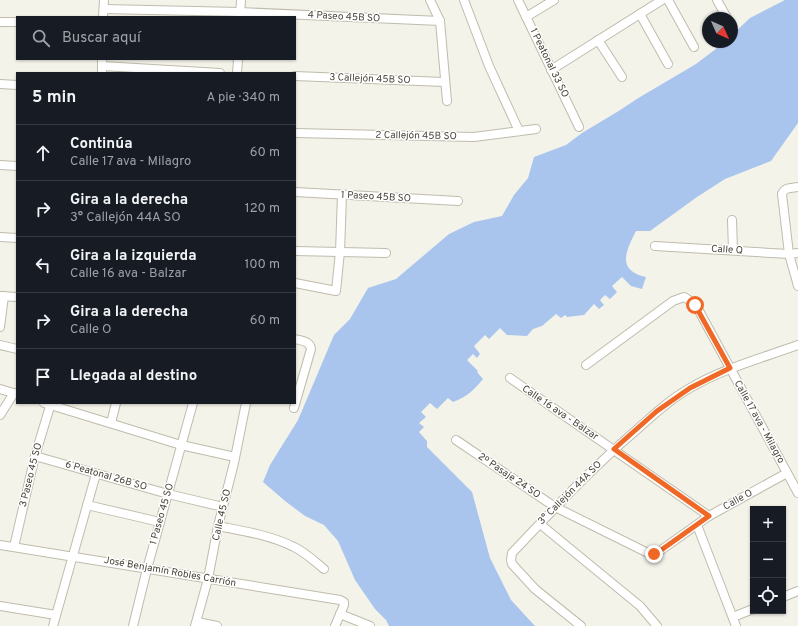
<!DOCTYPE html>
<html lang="es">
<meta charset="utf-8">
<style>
body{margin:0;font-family:Overpass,sans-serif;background:#20242c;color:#f1f3f6}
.controls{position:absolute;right:12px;bottom:12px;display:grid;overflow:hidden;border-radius:0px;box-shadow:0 1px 3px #0004}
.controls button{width:36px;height:36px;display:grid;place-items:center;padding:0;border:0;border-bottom:1px solid #363941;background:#171b24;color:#f1f3f6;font:20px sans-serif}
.compass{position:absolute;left:702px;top:12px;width:36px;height:36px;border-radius:50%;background:#171b24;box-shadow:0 1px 3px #0004;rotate:135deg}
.stop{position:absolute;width:12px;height:12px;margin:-9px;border:3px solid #f06825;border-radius:50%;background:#fff}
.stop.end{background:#f06825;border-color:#fff;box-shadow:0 1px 4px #0008}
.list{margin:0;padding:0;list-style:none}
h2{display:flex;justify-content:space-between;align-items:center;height:52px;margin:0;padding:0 16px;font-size:17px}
h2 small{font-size:13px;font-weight:400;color:#9ea1a6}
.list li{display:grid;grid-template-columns:26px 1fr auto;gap:12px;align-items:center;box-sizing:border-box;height:56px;padding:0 16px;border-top:1px solid #363941}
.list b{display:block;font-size:15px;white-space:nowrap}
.list p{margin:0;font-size:13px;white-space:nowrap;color:#9ea1a6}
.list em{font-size:13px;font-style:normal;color:#9ea1a6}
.icon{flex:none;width:22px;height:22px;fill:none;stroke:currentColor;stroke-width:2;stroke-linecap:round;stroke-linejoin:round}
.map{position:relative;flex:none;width:798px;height:626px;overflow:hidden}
.search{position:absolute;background:#171b24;box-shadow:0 1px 3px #0004;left:16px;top:16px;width:280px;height:44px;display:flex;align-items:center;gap:10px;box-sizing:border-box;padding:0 14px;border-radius:0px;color:#9ea1a6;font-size:15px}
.panel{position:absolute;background:#171b24;box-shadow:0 1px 3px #0004;left:16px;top:72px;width:280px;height:332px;border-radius:0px}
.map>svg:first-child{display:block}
.water{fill:#a9c5ed}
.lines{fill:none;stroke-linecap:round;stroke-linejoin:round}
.minor-casing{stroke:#bfbcac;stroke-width:10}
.minor{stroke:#fff;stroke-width:8}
.route{stroke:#f06825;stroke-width:5}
.labels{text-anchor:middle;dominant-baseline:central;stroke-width:3;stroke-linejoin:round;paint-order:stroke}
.street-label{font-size:10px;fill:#484438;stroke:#fff}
</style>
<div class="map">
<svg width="798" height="626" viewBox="0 0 798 626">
<rect width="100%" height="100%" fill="#f4f3ea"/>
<path class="water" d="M785,0H798V123L771,161L725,179L697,197L650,231H636C626,251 616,270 646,277L642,289L631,286L622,277L612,286L617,292L610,299L605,295L600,300L604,305L599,309L594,304L584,315L567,317L565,315L561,318L556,314L542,326L533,329L527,336L507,335L500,328L489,339L485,335L474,346L480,354L477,358L473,354L467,360L478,371L477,372L483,379C474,390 467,397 453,402L448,398L437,409L430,403L421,412L426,417L419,423L424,427L419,432L427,441V447L472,492L490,558L511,600L535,626H389L386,620L375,609L355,580L338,541L324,525L305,516L285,501L263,482L270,465L298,420L334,335L350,319L368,288L396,279L449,234L474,222L502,216L514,195L528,178L534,157L566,145L582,133L617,112L640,97L696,64L725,42H732V35L750,18Z"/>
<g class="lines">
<defs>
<g id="minor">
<polyline points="430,0 440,21 447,101"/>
<polyline points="464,0 489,66 519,131"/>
<polyline points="518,0 579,127"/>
<polyline points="668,0 694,47"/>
<polyline points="717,0 727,18"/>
<polyline points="104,9 240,12 440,21"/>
<polyline points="640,14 668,64"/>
<polyline points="240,16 241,0"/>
<polyline points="103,17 104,0"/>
<polyline points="526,17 554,0"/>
<polyline points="0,22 17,22"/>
<polyline points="598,40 622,77"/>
<polyline points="102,66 220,73"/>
<polyline points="551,70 662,0"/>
<polyline points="102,73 102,59"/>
<polyline points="237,73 238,59"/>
<polyline points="295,76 444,82"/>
<polyline points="0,84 17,85"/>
<polyline points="295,133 474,137 536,129"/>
<polyline points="0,165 17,166"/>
<path d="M798,187C791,188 785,187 782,194L789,254L798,286"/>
<polyline points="295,192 458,201"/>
<polyline points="732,220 733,250"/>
<polyline points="0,237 17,238"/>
<polyline points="655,246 789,254 798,253"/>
<polyline points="295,251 386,253"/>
<polyline points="295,283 336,291 340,252 342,195"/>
<polyline points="0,296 17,297"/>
<polyline points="0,327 4,296"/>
<polyline points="0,345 17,349"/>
<polyline points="586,365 673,301 684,297 692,302 698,309 798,493"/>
<polyline points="510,378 709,516"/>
<polyline points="0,389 17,394"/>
<polyline points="44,403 181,445 235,457"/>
<path d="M294,408L311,349C310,341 302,341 295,339"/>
<polyline points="0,415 14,393"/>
<polyline points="111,423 116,403"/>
<polyline points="456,440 555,507 650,554 657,553 709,516 787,473"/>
<polyline points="35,456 168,494 223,507"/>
<polyline points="87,505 160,522"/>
<polyline points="540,524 640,606 657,626"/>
<polyline points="697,525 736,626"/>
<path d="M218,526C243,531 270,535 294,547C305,552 314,561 324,569"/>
<polyline points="0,545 340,600 344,602 344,605 335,626"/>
<polyline points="14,547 35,456 51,403"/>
<polyline points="783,597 798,591"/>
<polyline points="0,606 56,615"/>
<polyline points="340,614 370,626"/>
<polyline points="733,617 753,609"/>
<polyline points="197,622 217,626"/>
<polyline points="53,626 96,474"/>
<polyline points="133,626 147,569 193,403"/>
<polyline points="195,626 208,579 218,526 234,463 246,403"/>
<path d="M581,626L535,589L512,564L511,560L512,553C551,512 590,470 633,433C651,417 669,400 690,388C724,368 762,358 798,345"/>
</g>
</defs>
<use href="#minor" class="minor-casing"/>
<use href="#minor" class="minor"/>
</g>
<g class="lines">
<polyline class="route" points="654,554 657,553 709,516 614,449 657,411 690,388 730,368 695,305"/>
</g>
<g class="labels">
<g class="street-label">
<text transform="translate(344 17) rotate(3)">4 Paseo 45B SO</text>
<text transform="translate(549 63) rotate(64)">1 Peatonal 33 SO</text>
<text transform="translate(370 79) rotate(2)">3 Callejón 45B SO</text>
<text transform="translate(416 136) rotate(1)">2 Callejón 45B SO</text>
<text transform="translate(376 197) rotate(3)">1 Paseo 45B SO</text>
<text transform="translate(727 250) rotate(3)">Calle Q</text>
<text transform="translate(560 413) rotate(34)">Calle 16 ava - Balzar</text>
<text transform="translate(759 422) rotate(61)">Calle 17 ava - Milagro</text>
<text transform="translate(31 475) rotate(-76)">3 Paseo 45 SO</text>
<text transform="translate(106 476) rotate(16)">6 Peatonal 26B SO</text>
<text transform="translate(509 476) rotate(34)">2º Pasaje 24 SO</text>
<text transform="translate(570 493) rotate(-45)">3° Callejón 44A SO</text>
<text transform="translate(738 500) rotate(-29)">Calle O</text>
<text transform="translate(162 514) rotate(-74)">1 Paseo 45 SO</text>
<text transform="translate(222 515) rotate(-77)">Calle 45 SO</text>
<text transform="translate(170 572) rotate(10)">José Benjamín Robles Carrión</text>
</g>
</g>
</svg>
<div class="controls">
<button>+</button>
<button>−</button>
<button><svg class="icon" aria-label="locate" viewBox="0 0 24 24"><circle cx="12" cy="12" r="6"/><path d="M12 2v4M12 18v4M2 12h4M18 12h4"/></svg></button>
</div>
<svg class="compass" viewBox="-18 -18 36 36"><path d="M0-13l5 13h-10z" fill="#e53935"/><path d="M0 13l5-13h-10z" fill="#9ea1a6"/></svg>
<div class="stop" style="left:695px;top:305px"></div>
<div class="stop end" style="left:654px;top:554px"></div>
<div class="search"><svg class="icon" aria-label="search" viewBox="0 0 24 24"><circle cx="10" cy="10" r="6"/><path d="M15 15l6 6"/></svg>Buscar aquí</div>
<section class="panel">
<h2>5 min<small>A pie · 340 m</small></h2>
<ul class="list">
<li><svg class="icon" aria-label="ahead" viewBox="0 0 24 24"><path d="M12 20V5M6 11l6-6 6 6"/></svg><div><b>Continúa</b><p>Calle 17 ava - Milagro</p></div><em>60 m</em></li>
<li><svg class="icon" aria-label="right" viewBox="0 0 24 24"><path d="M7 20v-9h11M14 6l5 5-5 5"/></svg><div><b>Gira a la derecha</b><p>3° Callejón 44A SO</p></div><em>120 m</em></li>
<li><svg class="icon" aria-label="left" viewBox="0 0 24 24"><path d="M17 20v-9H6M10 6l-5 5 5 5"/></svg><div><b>Gira a la izquierda</b><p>Calle 16 ava - Balzar</p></div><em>100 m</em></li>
<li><svg class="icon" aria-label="right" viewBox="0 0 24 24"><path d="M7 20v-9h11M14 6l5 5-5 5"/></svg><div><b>Gira a la derecha</b><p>Calle O</p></div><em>60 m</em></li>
<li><svg class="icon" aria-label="arrive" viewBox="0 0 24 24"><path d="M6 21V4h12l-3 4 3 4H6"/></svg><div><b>Llegada al destino</b></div></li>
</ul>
</section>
</div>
